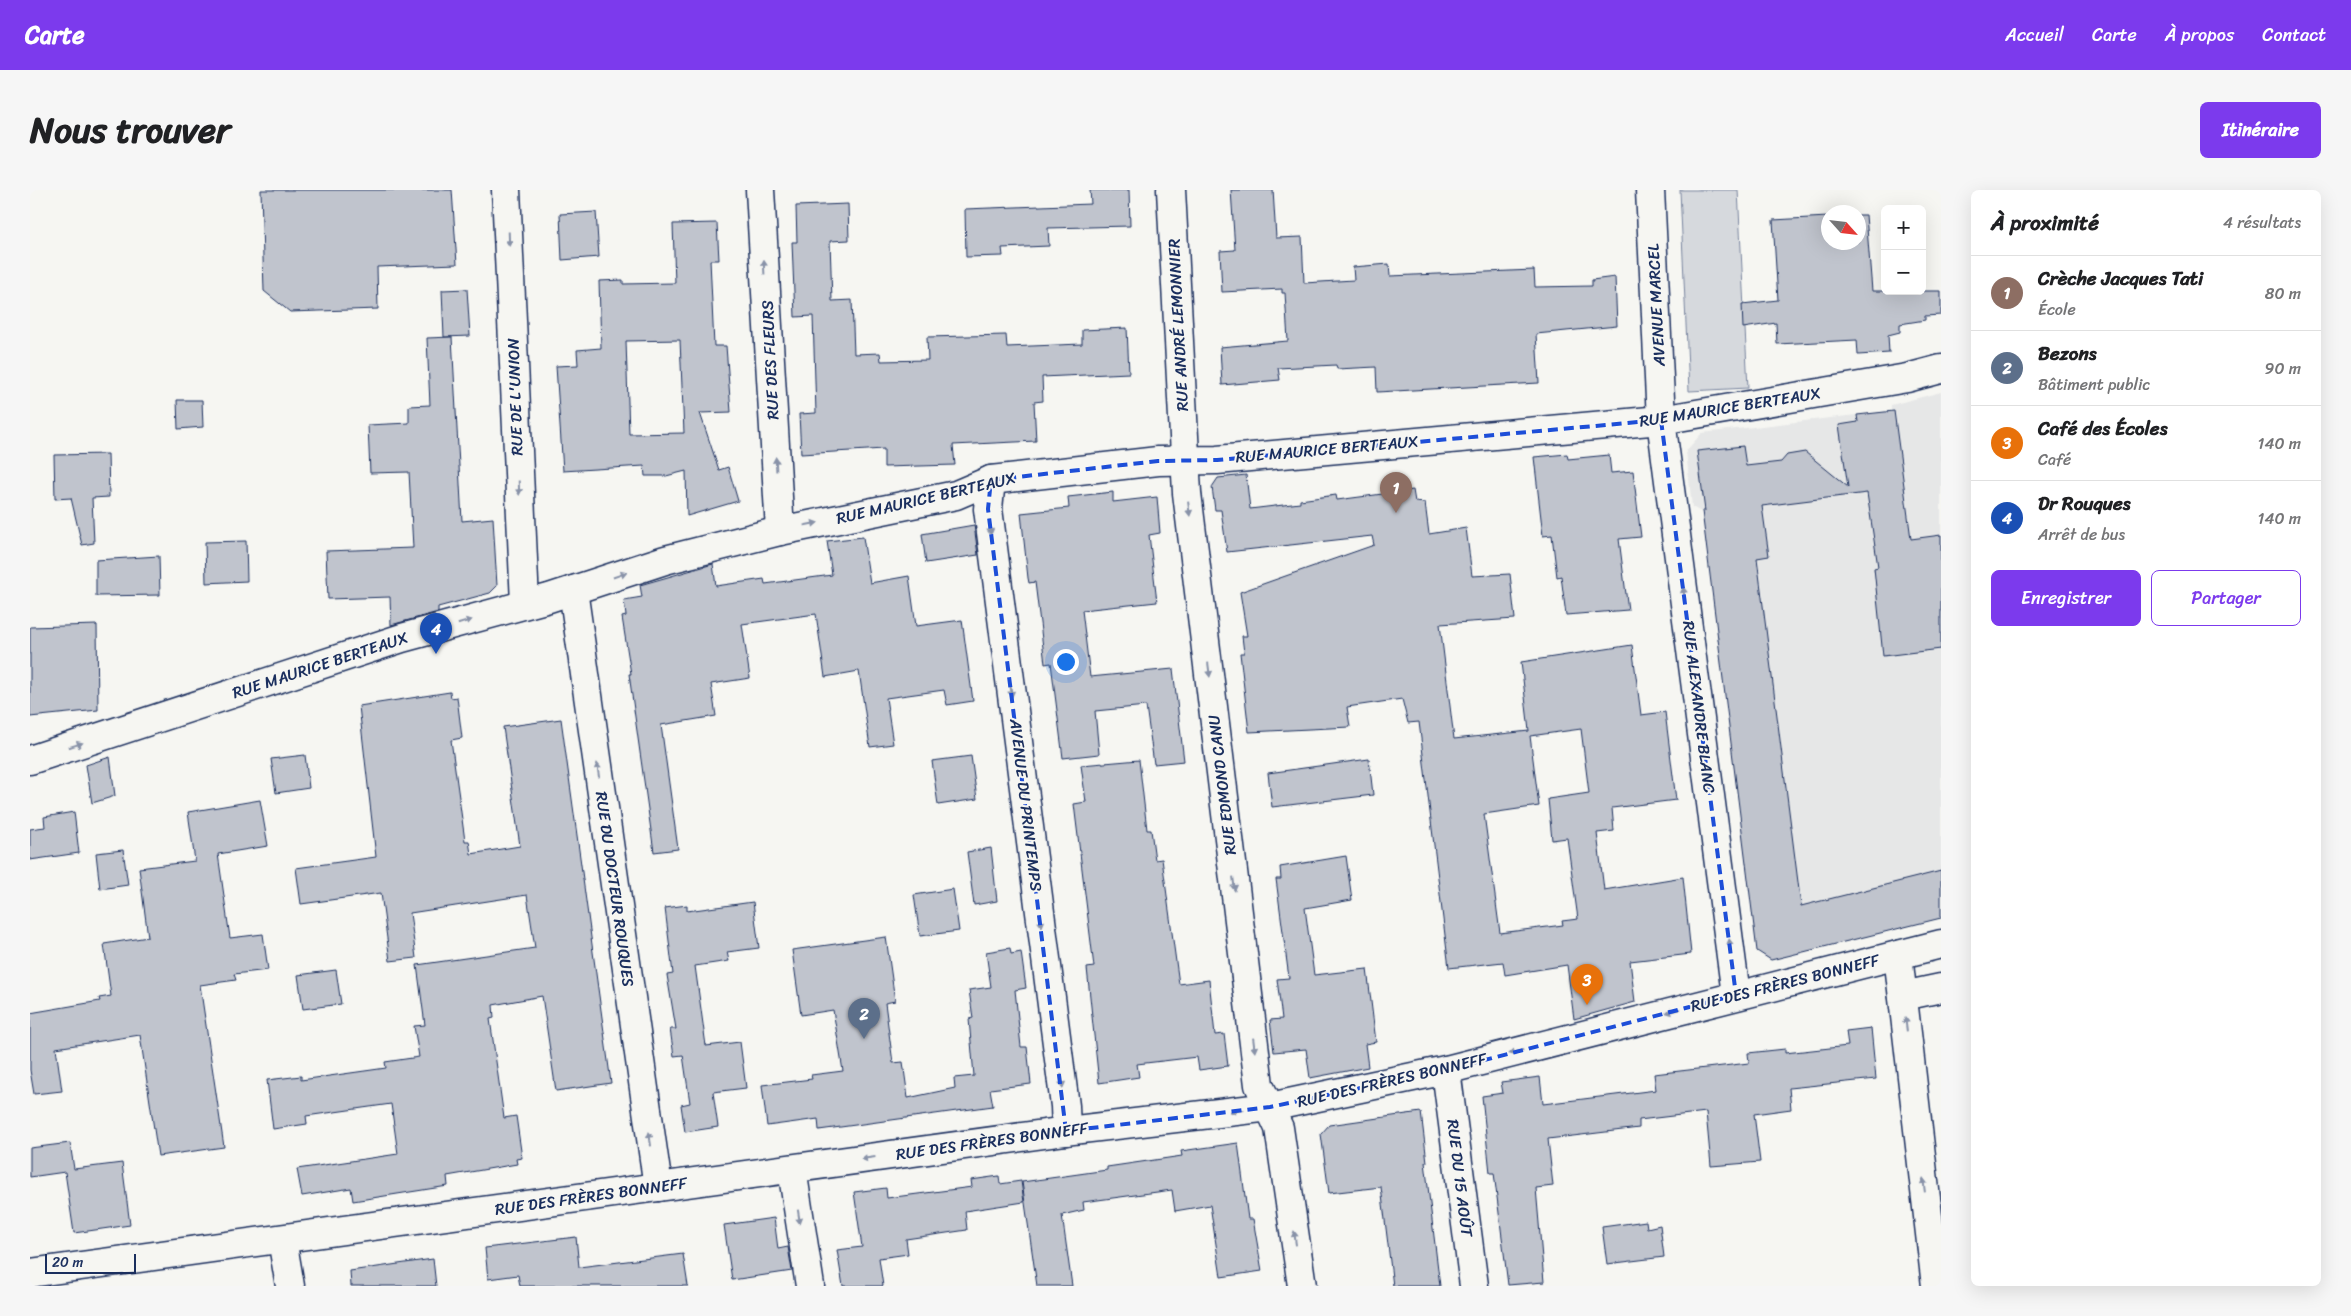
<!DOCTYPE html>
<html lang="fr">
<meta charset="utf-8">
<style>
body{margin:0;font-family:Sriracha,sans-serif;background:#f6f6f6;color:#202124}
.controls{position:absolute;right:15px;top:15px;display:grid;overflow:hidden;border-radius:8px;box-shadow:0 5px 20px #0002}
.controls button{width:45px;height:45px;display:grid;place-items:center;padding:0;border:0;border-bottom:1px solid #e0e0e0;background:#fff;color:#202124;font:25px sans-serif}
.compass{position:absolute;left:1791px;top:15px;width:45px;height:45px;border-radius:50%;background:#fff;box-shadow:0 5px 20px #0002;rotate:117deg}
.scale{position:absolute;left:15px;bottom:12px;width:91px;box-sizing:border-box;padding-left:5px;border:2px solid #1b2f5e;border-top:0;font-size:14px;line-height:18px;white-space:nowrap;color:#1b2f5e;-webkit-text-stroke:4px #f6f6f2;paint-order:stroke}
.you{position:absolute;left:1035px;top:471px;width:18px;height:18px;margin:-12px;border:4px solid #fff;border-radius:50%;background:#1a73e8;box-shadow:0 0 0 8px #1a73e833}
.badge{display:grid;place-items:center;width:32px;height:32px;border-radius:50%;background:#7c3aed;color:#fff;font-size:16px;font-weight:700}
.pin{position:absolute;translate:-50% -41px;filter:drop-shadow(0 1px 2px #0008)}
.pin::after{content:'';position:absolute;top:26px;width:18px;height:15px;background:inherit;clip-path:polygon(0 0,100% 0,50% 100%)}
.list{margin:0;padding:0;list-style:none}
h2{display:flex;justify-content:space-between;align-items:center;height:65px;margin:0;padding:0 20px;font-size:21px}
h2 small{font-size:16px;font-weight:400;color:#757577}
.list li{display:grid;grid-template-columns:32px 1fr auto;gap:15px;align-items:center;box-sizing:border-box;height:75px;padding:0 20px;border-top:1px solid #e0e0e0}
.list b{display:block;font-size:19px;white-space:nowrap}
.list p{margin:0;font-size:16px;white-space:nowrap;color:#757577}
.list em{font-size:16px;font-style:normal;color:#757577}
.actions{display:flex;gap:10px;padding:15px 20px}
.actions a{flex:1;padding:11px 0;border:1px solid #7c3aed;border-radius:8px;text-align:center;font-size:18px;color:#7c3aed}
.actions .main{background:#7c3aed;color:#fff}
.map{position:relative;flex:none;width:1911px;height:1096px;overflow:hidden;border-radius:8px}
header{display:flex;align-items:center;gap:30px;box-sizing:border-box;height:70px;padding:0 25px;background:#7c3aed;color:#fff}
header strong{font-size:24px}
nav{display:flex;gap:28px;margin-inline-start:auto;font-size:18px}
.intro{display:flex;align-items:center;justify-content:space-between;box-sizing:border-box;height:120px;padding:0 30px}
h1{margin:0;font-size:35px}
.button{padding:12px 22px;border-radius:8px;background:#7c3aed;color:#fff;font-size:18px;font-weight:700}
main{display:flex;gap:30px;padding:0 30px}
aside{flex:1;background:#fff;border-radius:8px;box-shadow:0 5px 20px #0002}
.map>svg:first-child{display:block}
.built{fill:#e6e7e7}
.green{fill:#d6d9dd;stroke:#78849e}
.building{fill:#c0c4cd;stroke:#1b2f5e;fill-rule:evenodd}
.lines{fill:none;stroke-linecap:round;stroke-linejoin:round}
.minor-casing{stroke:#1b2f5e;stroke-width:31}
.minor{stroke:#f6f6f2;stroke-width:28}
.oneway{fill:#8892a8}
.marked{fill:none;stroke:#1d4ed8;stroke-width:4;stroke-dasharray:10 6;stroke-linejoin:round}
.labels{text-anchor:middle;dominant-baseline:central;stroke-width:4;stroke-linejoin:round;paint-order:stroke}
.street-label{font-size:16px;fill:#1b2f5e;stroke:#f6f6f2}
</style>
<header>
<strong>Carte</strong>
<nav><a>Accueil</a><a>Carte</a><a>À propos</a><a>Contact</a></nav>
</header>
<div class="intro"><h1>Nous trouver</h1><a class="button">Itinéraire</a></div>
<main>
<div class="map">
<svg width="1911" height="1096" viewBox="0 0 1911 1096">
<rect width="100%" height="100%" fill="#f6f6f2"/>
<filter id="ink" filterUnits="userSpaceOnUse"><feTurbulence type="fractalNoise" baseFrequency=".02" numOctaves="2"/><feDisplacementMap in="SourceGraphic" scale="10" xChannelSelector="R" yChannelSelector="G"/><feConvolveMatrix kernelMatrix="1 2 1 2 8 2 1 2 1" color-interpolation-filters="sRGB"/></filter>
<g filter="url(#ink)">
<polygon class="built" points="1911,202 1911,728 1741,770 1727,761 1673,323 1662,317 1656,261 1672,243 1861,221 1861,215"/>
<polygon class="green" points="1650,0 1708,0 1718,198 1659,201"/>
<g class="building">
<polygon points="231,0 422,0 427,74 347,77 348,119 260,122 234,101"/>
<polygon points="1060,0 1099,0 1100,36 1018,38 1019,56 972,58 973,66 936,67 935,19 1061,14"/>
<polygon points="1201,0 1243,0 1246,48 1272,47 1274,93 1324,90 1323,77 1359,74 1360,86 1504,80 1505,97 1562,96 1562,90 1585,87 1587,136 1506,144 1509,193 1347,202 1346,177 1307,179 1306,175 1248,178 1250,190 1192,195 1190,157 1258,151 1255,103 1252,103 1252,99 1192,102 1190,61 1205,60"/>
<polygon points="818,14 819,50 800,51 802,111 822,110 824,164 850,163 851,171 898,170 897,147 976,145 977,157 1052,154 1052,140 1097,138 1099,183 1012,187 1013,211 1004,212 1006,251 923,255 925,275 854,277 854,259 771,264 769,224 786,223 783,126 765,127 762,52 767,52 766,16"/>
<polygon points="566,22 569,67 532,70 530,24"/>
<polygon points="1828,25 1836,25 1842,101 1911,101 1911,125 1895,126 1895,130 1870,134 1870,142 1858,145 1859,163 1828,165 1827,150 1747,154 1746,133 1713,138 1712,114 1748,110 1743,30 1798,27 1798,52 1828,52"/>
<path d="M687,33L689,70H680L684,156H696L701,222L670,223L689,280L698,277L708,311L657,326L656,281L636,286H615L614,276L533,281L526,176L548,175L547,160L571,158L569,91L593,90V94L645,93L643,34ZM650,150L654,243L599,244L596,151Z"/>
<polygon points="437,99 440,146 414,147 412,100"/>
<polygon points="422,147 432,331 463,328 467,396 460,403 408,417 408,422 361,435 360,407 298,409 296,361 383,358 379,282 340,283 338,235 379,233 379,216 400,215 397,148"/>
<polygon points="147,210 172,210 173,237 148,239"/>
<polygon points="1864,221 1881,349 1911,345 1911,459 1853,466 1844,378 1848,377 1837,303 1732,316 1739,366 1727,368 1771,716 1911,681 1911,728 1741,770 1727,761 1672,321 1675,321 1667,261 1713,256 1716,276 1751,272 1757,265 1775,262 1818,297 1809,235 1828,232 1827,225"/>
<polygon points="78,264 79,307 62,308 64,353 52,355 41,308 25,309 24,265"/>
<polygon points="1537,264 1538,269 1579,265 1581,283 1603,281 1611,347 1589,349 1598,420 1536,425 1531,386 1527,387 1522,345 1513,346 1504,267"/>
<path d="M1216,285L1220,319L1270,313V310L1306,305L1307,310L1383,300L1385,312L1395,313L1399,344L1436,338L1442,386L1480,384L1485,429L1410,434L1424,549L1499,541L1491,472L1602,455L1611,525L1635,522L1646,610L1582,618L1584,641L1567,643L1574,700L1653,687L1661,764L1600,771L1605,812L1544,829L1537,775L1475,785L1473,772L1419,778L1389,532L1378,533L1372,509L1317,517L1320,537L1219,542L1210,463H1214L1212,446H1217L1210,402L1344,355L1342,346L1197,362L1191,320H1185L1182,297L1188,288ZM1551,539L1559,603L1518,609L1522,650L1537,648L1548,729L1532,731L1533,735L1470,743L1454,624L1509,616L1500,546Z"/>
<polygon points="1083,302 1083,312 1127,307 1130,343 1119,345 1127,412 1052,420 1060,487 1143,479 1154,571 1124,574 1116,516 1065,521 1069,564 1033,568 1021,473 1015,474 1005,392 999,393 998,388 991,323 1039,318 1038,307"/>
<polygon points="944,335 948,365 896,373 892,344"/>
<polygon points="833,347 840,393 879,386 886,436 932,430 943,511 917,515 914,500 856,508 863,554 840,557 829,481 795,487 786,424 712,434 720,488 681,494 686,526 631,535 648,659 624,662 599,484 601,484 592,427 596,426 594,410 612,407 610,395 683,374 686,396 734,389 735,394 802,385 797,351"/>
<polygon points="216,351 217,391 176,393 175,352"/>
<polygon points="129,366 130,405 66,406 66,370"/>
<polygon points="67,435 68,520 0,527 0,437"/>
<polygon points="420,502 421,508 427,507 432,548 421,550 435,651 439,651 441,664 490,656 473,537 531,529 581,893 526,901 512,806 463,815 464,828 460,829 474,928 486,926 492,968 486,969 487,974 417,986 418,996 323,1011 321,998 272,1006 267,979 368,964 361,914 276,926 277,934 243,939 237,890 271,886 271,890 356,878 355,872 389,867 384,836 395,835 387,775 505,758 497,705 380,723 386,768 360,771 351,703 271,714 266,678 346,667 329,516"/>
<polygon points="275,565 279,598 246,603 241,569"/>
<polygon points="941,566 947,609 908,615 902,571"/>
<polygon points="80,567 85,606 62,613 56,575"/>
<polygon points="1339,569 1343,605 1242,617 1238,583"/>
<polygon points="1109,570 1117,640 1121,640 1125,670 1132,669 1149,794 1179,790 1185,845 1194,844 1198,876 1169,880 1167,867 1107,874 1109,887 1069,893 1057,778 1064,777 1044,614 1056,612 1051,575"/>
<polygon points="230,610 238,656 188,664 200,748 233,744 238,780 204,784 206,790 170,795 194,957 128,966 110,845 26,858 32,901 4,904 0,880 0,823 70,811 69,808 81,806 74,754 118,747 109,678 165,671 158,622"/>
<polygon points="44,622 49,663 0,670 0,639 15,637 14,627"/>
<polygon points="961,658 967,711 944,715 937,662"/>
<polygon points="93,660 98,695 70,699 66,663"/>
<polygon points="1316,666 1322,710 1275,718 1284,785 1337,779 1346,852 1335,854 1338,877 1280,888 1276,859 1244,862 1240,830 1252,829 1247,789 1259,788 1246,689 1251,689 1250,677"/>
<polygon points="923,699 929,741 890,746 884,705"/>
<polygon points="723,712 729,758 697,762 699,771 665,776 676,856 710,852 716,898 683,902 688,937 655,942 651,915 660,913 653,865 644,866 640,839 646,839 637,785 643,784 635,718 657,715 657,721"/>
<polygon points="856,747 865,811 855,813 863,873 873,872 878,908 925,898 924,888 944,886 939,829 943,828 939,800 961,797 956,762 980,758 981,764 991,762 996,798 985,800 991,857 997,857 1001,894 960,899 963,916 789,940 788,929 737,936 732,895 782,889 781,885 813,881 803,820 771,825 762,760"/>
<polygon points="306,780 311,814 273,819 268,785"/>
<polygon points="1841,838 1846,889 1759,898 1761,919 1724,924 1730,972 1681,976 1676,922 1609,930 1609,938 1518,949 1523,996 1506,998 1514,1092 1478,1095 1464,983 1460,983 1452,906 1473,903 1471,892 1510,887 1513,914 1626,900 1624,884 1719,873 1718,863 1755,859 1755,863 1818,856 1816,841"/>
<polygon points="1391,922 1397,972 1395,972 1410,1096 1363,1096 1351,997 1299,1003 1291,944 1299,935"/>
<polygon points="40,953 44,979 92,973 100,1035 44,1043 35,982 0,987 0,958"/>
<polygon points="1208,953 1218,1029 1223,1029 1232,1081 1191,1087 1180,1015 1145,1021 1142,1000 1053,1012 1054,1020 1032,1025 1042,1096 1007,1096 992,992 1077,980 1077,977 1152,966 1151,961"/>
<polygon points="969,986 970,994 991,991 994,1012 935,1021 937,1040 876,1049 878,1064 849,1068 853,1096 813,1096 807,1060 832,1057 824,1002 856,998 857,1008 942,997 941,990"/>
<polygon points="744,1028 748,1059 758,1057 762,1081 702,1090 694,1035"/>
<polygon points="1616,1031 1617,1038 1630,1035 1634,1067 1577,1074 1572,1037"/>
<polygon points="546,1047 549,1077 653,1064 658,1096 490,1096 488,1085 458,1089 455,1058"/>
<polygon points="403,1069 406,1096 321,1096 320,1081"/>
</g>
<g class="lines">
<defs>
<g id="minor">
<polyline points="476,0 495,413"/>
<polyline points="730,0 750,341"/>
<polyline points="1141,0 1157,303 1229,895 1249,938 1272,1096"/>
<polyline points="1620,0 1631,230 1706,805"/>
<polyline points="961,290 958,319 1035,916 1036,941"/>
<polyline points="543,400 628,997"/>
<polyline points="0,570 372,448 519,408 635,370 750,341 926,305 961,290 1128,271 1187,270 1631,230 1877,188 1911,179"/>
<polyline points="1868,765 1906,1096"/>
<polyline points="1873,806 1911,798"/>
<polyline points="1416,880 1444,1096"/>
<polyline points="762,979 780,1096"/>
<polyline points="252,1049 260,1096"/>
<polyline points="0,1083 1036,941 1240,917 1416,880 1911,754"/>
</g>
</defs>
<use href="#minor" class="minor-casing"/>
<use href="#minor" class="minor"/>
</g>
<defs><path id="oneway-solid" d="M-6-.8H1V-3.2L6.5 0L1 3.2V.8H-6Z" transform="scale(1.25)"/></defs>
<g class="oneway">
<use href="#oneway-solid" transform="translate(479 49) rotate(88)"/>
<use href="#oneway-solid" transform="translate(734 77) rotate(-93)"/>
<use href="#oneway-solid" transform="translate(746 274) rotate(-93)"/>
<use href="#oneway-solid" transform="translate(489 298) rotate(88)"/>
<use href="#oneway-solid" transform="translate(1159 319) rotate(83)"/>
<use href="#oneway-solid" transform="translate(781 334) rotate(-11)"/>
<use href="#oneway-solid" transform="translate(960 338) rotate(83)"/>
<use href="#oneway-solid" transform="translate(590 385) rotate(-19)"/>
<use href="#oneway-solid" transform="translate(1654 404) rotate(-97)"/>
<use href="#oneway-solid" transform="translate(435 432) rotate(-17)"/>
<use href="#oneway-solid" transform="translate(1179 480) rotate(83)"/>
<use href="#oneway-solid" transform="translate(981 500) rotate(83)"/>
<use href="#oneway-solid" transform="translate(46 555) rotate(-18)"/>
<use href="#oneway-solid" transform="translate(568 580) rotate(-98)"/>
<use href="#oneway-solid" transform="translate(1204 694) rotate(83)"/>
<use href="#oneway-solid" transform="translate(1011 730) rotate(83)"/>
<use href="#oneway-solid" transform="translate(1700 756) rotate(-97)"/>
<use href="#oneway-solid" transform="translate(1643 821) rotate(165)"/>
<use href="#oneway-solid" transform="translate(1876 834) rotate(-97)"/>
<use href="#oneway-solid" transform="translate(1224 855) rotate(83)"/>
<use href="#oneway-solid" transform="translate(1486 862) rotate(165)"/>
<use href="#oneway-solid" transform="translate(1032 891) rotate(83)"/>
<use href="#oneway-solid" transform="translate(1207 921) rotate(173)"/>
<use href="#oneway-solid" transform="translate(620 949) rotate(-98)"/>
<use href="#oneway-solid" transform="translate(838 968) rotate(172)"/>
<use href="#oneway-solid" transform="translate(1894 995) rotate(-97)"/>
<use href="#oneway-solid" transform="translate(769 1027) rotate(81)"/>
<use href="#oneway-solid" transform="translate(1265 1048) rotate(-98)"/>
</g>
</g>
<path class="marked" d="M1631,230L1706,805L1416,880L1240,917L1036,941L958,319L961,290L1128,271L1187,270Z"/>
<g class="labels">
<g class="street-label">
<text transform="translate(1626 115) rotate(-93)">AVENUE MARCEL</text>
<text transform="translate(1148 135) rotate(-93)">RUE ANDRÉ LEMONNIER</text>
<text transform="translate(740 170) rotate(-93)">RUE DES FLEURS</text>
<text transform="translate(485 207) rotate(-92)">RUE DE L'UNION</text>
<text transform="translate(1700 217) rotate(-9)">RUE MAURICE BERTEAUX</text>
<text transform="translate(1297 259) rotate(-5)">RUE MAURICE BERTEAUX</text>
<text transform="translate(896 308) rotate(-13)">RUE MAURICE BERTEAUX</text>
<text transform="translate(290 475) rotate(-18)">RUE MAURICE BERTEAUX</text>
<text transform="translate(1669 517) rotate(83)">RUE ALEXANDRE BLANC</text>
<text transform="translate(1192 595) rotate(-97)">RUE EDMOND CANU</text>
<text transform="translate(996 615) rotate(83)">AVENUE DU PRINTEMPS</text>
<text transform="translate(585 699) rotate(82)">RUE DU DOCTEUR ROUQUES</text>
<text transform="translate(1755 793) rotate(-14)">RUE DES FRÈRES BONNEFF</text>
<text transform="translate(1362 890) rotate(-13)">RUE DES FRÈRES BONNEFF</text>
<text transform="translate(962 951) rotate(-8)">RUE DES FRÈRES BONNEFF</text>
<text transform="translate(1430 988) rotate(83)">RUE DU 15 AOÛT</text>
<text transform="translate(561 1006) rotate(-8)">RUE DES FRÈRES BONNEFF</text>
</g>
</g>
</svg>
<div class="controls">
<button>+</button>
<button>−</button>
</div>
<svg class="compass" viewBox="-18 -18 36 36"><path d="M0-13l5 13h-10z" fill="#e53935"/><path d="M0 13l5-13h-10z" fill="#757577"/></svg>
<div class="scale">20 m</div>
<div class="you"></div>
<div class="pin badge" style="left:1366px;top:323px;background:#8d6e63">1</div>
<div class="pin badge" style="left:834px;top:849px;background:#5c6f8a">2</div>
<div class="pin badge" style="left:1557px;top:815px;background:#e8710a">3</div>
<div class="pin badge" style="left:406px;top:464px;background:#1a4fb4">4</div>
</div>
<aside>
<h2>À proximité<small>4 résultats</small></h2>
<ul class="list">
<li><span class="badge" style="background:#8d6e63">1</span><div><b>Crèche Jacques Tati</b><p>École</p></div><em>80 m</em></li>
<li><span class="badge" style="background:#5c6f8a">2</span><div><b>Bezons</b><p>Bâtiment public</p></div><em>90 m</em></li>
<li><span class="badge" style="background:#e8710a">3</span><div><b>Café des Écoles</b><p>Café</p></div><em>140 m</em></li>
<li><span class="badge" style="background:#1a4fb4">4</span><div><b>Dr Rouques</b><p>Arrêt de bus</p></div><em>140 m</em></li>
</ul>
<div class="actions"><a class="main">Enregistrer</a><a>Partager</a></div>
</aside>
</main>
